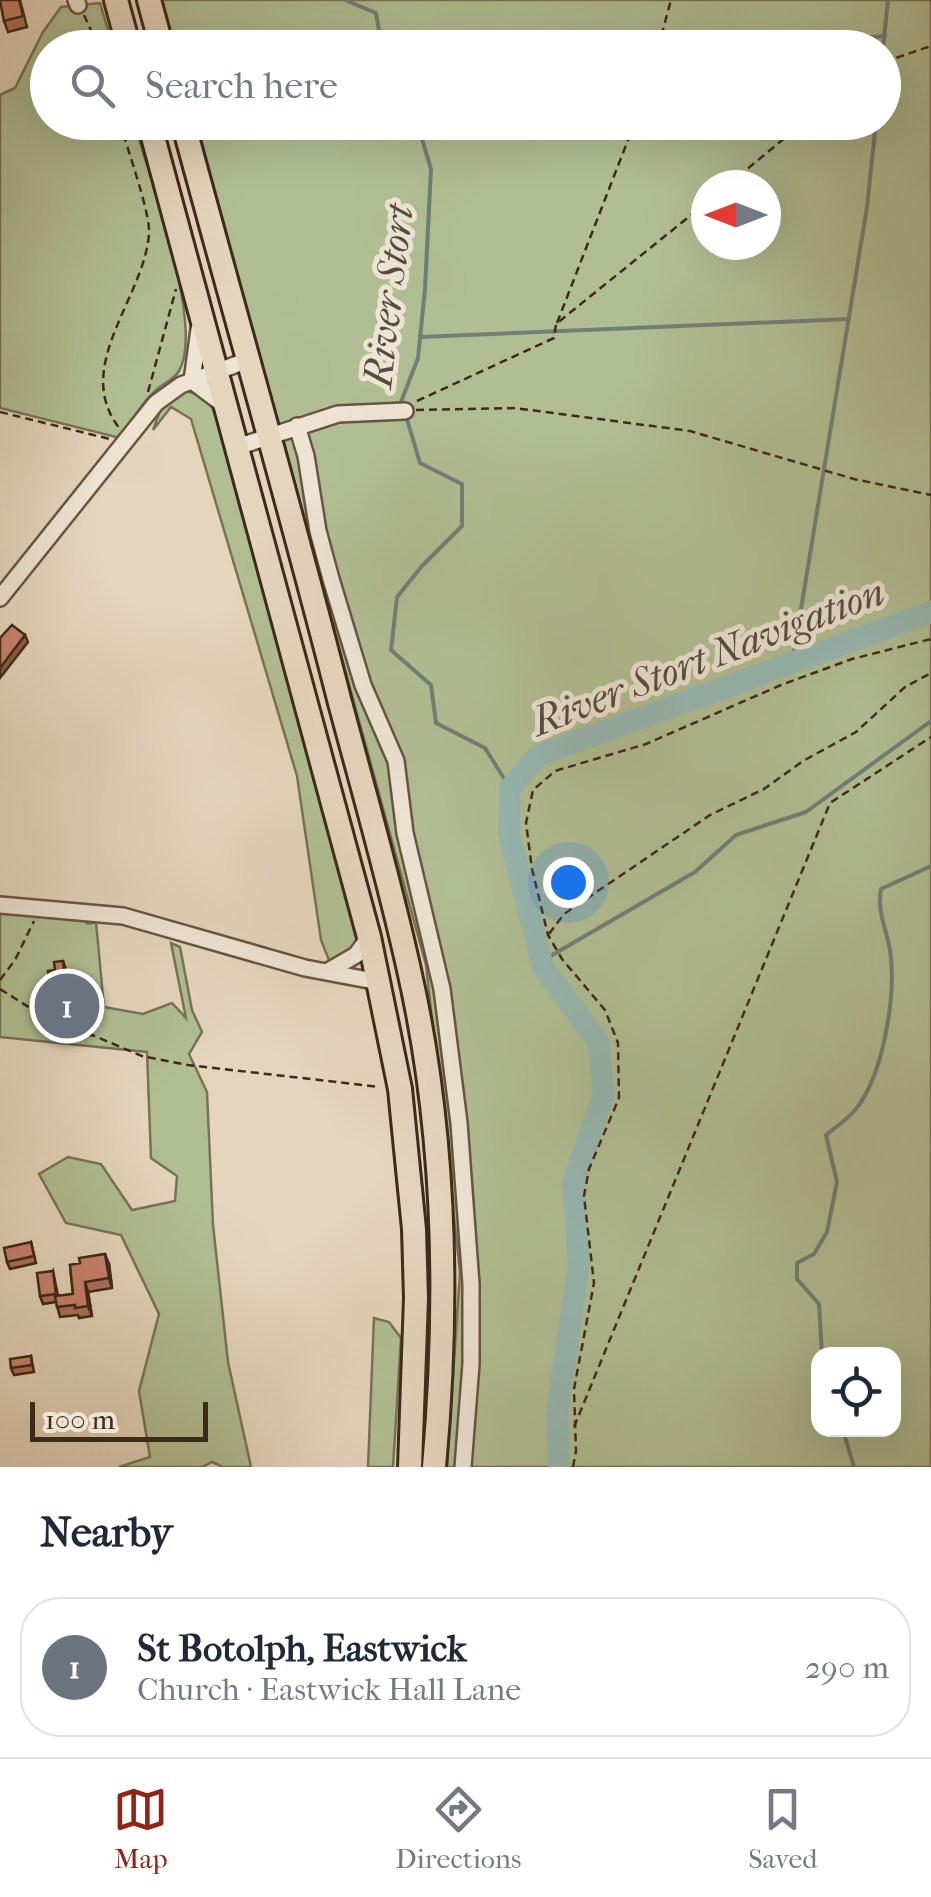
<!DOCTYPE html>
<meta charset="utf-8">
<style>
body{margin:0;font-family:"IM FELL French Canon",serif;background:#f6f6f7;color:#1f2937}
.controls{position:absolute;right:30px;bottom:30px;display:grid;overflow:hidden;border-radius:20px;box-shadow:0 10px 40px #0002}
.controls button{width:90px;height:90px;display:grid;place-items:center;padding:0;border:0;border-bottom:2px solid #e0e1e3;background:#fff;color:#1f2937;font:50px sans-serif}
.compass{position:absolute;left:691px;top:170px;width:90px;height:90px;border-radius:50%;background:#fff;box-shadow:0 10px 40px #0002;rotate:270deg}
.scale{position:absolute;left:30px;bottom:25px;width:178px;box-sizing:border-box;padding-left:10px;border:5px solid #3d2a19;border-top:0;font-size:28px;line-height:35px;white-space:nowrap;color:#3d2a19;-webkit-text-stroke:8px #eee4d4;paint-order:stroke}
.you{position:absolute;left:568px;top:882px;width:35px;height:35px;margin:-25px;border:8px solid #fff;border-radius:50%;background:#1a73e8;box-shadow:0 0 0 15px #1a73e833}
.badge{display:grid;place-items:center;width:65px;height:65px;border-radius:50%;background:#8f2418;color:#fff;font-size:32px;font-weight:700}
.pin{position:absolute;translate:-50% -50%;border:5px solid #fff;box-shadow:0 2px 10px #0006}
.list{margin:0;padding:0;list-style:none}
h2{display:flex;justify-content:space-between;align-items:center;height:130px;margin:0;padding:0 40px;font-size:42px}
h2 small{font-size:32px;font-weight:400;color:#747a83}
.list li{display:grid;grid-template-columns:65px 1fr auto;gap:30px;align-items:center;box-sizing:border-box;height:140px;margin:0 20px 20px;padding:0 20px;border:2px solid #e0e1e3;border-radius:40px}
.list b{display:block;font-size:38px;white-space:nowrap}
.list p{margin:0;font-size:32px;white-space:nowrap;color:#747a83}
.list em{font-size:32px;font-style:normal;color:#747a83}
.icon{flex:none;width:55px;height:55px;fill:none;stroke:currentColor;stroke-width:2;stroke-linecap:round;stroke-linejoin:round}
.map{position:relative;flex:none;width:931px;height:1467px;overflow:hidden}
.search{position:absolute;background:#fff;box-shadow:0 10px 40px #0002;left:30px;right:30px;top:30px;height:110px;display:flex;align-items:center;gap:25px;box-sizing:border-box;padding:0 35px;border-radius:55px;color:#747a83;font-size:38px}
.sheet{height:290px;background:#fff}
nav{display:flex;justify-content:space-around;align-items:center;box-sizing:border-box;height:140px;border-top:2px solid #e0e1e3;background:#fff;font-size:28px;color:#747a83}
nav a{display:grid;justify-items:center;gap:5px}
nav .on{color:#8f2418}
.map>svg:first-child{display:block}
.green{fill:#b1be94;stroke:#777456;stroke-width:2.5;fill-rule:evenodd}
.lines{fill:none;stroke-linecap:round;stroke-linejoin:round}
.stream{stroke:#727f75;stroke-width:4}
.river{stroke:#96b8b2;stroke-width:22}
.minor-casing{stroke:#675542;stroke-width:20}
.highway-casing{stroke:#3d2a19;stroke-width:28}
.path{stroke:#3d2a19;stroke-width:2.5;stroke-dasharray:8 5;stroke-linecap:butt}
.minor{stroke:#eee4d4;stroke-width:15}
.highway{stroke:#e5d5bd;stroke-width:22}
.wall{fill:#ac705e;stroke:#3d2a19;stroke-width:2.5}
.shaded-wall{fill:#8c5b4c;stroke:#3d2a19;stroke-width:2.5}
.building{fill:#c8826d;stroke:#3d2a19;stroke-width:2.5}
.labels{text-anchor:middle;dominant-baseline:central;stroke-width:10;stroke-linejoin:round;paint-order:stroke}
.water-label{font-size:40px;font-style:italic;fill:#534e3f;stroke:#eee4d4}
</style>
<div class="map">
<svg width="931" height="1467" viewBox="0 0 931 1467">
<rect width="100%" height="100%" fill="#e5d5bd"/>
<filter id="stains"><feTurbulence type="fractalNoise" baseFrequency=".002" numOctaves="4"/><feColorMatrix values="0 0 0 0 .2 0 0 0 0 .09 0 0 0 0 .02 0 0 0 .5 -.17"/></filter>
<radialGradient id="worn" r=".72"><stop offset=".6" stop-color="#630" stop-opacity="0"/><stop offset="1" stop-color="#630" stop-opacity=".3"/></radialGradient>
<g class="green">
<path d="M162,0H931V1467H447L460,1272L426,965L195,123L884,122V48L175,47ZM706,185H766V245H706ZM818,1354H894V1430H818Z"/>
<path d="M100,3L113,47L48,48V122L134,123C149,175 205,327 179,371C173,381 163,383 156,390C142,403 133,418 124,434L116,437L0,408V95L15,88L43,32L61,7Z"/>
<path d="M184,391C217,395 217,421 228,449L360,936L351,950L330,963L321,940L297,776L191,419L171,407L153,430L162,405Z"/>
<polygon points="0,912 81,918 88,924 96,922 104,1007 143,1014 172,1003 186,1018 171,943 180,947 192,1010 202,1032 189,1054 207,1092 213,1225 228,1362 251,1467 223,1467 212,1462 202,1467 119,1467 150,1457 139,1391 159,1314 121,1235 66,1223 39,1174 68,1157 101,1164 132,1210 175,1201 177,1176 151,1158 147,1052 0,1037"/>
<polygon points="374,1318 389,1322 401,1338 393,1467 368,1467"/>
</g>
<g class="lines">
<g class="stream">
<polyline points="345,0 376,13 382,48"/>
<polyline points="752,48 885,36"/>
<polyline points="883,48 888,0"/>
<polyline points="420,337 849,319"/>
<polyline points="403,407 401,402 418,358 425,289 431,169 417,122"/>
<polyline points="406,416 420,463 462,484 462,526 422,566 397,597 391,650 431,685 436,723 485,748 510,788"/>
<polyline points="792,664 867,207 876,122"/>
<polyline points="542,961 695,872 736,835 806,812 931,721"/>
<path d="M822,1354L819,1304L797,1279V1263L814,1254L827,1232L837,1182L826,1135C836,1127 848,1119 856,1109C883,1075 895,1000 891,958C889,933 876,913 881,889L931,866"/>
<polyline points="843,1430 854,1467"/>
</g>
<polyline class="river" points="559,1467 557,1412 579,1264 573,1184 604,1093 598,1042 543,967 509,834 510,788 539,755 931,612"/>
<defs>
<g id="minor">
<polyline points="76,0 78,5"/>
<polyline points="199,329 192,381 224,405"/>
<polyline points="297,426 306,456 318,531 331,579 363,685 396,761 405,833 442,989 459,1123 471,1284 471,1364 463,1467"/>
<polyline points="237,447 338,414 405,411"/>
<polyline points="0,598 156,403 181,385 248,360"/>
<polyline points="0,905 123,916 305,968 379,982"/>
<polyline points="330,970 356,955 369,937"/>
</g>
<g id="highway">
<polyline points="116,0 129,48"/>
<polyline points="149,0 162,48"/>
<polyline points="149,122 369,937 400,1089 414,1229 416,1298 410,1467"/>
<path d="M183,122C235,315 290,506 339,699C363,789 389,879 409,970C446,1133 449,1302 434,1467"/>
</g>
</defs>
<use href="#minor" class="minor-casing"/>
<use href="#highway" class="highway-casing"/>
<g class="path">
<polyline points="84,15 99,48"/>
<polyline points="658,48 671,0"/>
<polyline points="884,62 931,46"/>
<path d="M120,122C126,146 151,214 149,234C144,299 71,367 120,429"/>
<polyline points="728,185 804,122"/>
<polyline points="557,323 635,122"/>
<polyline points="148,392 176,289"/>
<polyline points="417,401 554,338 556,324 706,203"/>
<polyline points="416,410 515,408 690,431 854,479 931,495"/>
<polyline points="0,412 110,439"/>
<polyline points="549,934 564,914 710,815 764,789 803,761 856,732 905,687 931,673"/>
<polyline points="0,980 15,960 34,921"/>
<polyline points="0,989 54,1023 65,1037 92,1035 142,1056 188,1065 380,1087"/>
<polyline points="574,1427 830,803 931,737"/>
<polyline points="573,1467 576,1451 574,1389 594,1283 584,1196 589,1169 619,1098 618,1043 605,1010 562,959 548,935 532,869 526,823 533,790 555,771 646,744 781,685 852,659 931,639"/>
</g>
<use href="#minor" class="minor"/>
<use href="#highway" class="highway"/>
</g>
<g class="wall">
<polygon points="0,0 20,0 27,27 8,32 4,21"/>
<polygon points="68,975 75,1033 65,1034 60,1020 56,995 55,995 49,981"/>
<polygon points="31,1242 36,1263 10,1269 7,1262"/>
<polygon points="109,1264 112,1288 88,1292 92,1316 79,1318 78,1315 60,1317 56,1302 43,1304 40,1296 53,1271 58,1296 73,1294 70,1265"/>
<polygon points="31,1356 34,1372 14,1375 11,1368"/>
</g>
<g class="shaded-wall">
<polygon points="25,635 28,642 0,678 0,668"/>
<polygon points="63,961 68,975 75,1033 70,1019"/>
<polygon points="105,1254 109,1264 112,1288 109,1278"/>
<polygon points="85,1282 88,1292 92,1316 88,1306"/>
</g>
<g class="building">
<polygon points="0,0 19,0 23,16 4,21"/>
<polygon points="12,625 25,635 0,668 0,638"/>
<polygon points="63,961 70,1019 60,1020 54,981 49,981 48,971 55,970 54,962"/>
<polygon points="31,1242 34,1256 7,1262 4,1248"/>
<polygon points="105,1254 109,1278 85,1282 88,1306 75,1308 75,1305 57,1307 55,1296 73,1294 70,1265 80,1263 79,1258"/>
<polygon points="53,1271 56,1294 40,1296 37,1273"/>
<polygon points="31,1356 32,1365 11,1368 10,1359"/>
</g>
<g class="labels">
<g class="water-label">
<text transform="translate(389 296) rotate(-83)">River Stort</text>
<text transform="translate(708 657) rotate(-21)">River Stort Navigation</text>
</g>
</g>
<rect width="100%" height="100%" filter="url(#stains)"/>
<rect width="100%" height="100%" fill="url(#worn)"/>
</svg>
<div class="controls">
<button><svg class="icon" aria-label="locate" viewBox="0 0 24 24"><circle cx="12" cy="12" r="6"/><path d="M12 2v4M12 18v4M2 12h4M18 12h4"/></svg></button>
</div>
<svg class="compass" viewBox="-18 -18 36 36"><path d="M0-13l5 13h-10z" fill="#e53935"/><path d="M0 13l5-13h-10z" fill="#747a83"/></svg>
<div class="scale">100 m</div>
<div class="you"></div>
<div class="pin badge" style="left:67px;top:1006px;background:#6b7280">1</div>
<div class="search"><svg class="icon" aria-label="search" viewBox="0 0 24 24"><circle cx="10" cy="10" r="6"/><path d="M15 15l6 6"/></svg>Search here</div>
</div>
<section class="sheet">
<h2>Nearby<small></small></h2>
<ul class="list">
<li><span class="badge" style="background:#6b7280">1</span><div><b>St Botolph, Eastwick</b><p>Church · Eastwick Hall Lane</p></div><em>290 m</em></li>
</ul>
</section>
<nav>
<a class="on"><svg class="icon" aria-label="map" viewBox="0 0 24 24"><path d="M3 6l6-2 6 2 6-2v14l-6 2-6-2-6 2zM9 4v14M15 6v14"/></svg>Map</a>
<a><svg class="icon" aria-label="directions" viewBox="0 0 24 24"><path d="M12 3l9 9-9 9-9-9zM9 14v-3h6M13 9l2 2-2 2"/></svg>Directions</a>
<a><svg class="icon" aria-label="saved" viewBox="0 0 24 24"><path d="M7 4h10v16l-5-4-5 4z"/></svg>Saved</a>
</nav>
